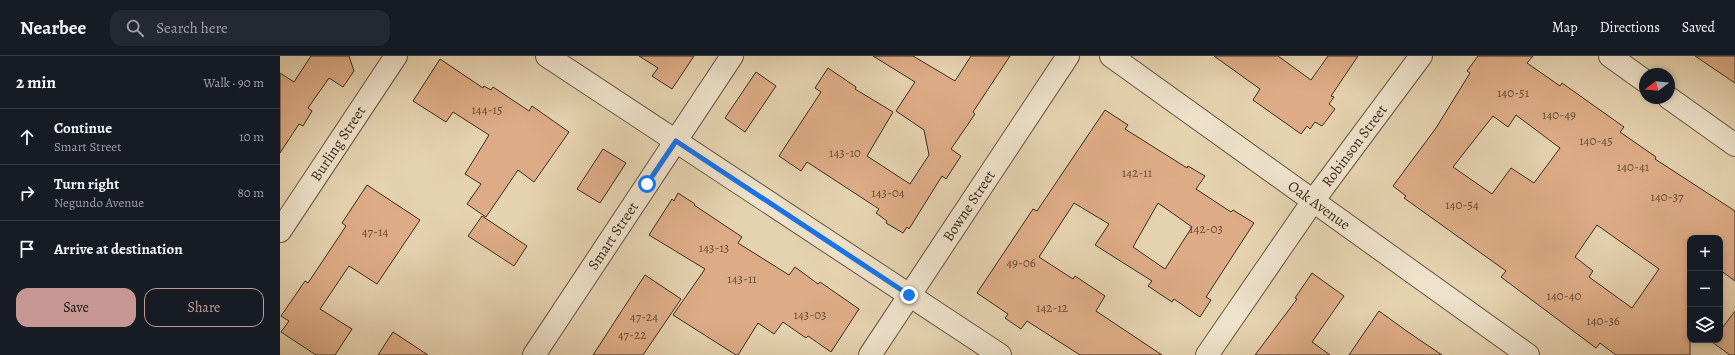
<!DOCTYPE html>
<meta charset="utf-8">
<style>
body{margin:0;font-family:Alegreya,serif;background:#242831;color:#f1f3f6}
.controls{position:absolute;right:12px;bottom:12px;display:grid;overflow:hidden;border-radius:8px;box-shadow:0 2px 6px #0003}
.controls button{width:36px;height:36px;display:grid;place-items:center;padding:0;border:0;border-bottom:1px solid #363941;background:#171b24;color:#f1f3f6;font:20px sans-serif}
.compass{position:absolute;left:1359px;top:12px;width:36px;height:36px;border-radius:50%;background:#171b24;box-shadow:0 2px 6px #0003;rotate:254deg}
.stop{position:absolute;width:12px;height:12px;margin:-9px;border:3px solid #1a73e8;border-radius:50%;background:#fff}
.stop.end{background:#1a73e8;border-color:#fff;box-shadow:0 1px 4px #0008}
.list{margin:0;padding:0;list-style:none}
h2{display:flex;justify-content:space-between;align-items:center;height:52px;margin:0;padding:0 16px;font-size:17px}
h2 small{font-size:13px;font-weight:400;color:#9ea1a6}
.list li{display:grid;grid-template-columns:26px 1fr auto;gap:12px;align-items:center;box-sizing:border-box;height:56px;padding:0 16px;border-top:1px solid #363941}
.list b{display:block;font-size:15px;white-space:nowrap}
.list p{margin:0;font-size:13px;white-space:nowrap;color:#9ea1a6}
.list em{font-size:13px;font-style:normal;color:#9ea1a6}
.actions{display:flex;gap:8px;padding:12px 16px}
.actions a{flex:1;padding:9px 0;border:1px solid #c59692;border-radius:12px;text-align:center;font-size:14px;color:#c59692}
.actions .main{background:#c59692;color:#111}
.icon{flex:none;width:22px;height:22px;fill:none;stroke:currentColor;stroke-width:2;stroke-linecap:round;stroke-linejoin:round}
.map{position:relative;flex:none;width:1455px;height:299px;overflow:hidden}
header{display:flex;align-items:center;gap:24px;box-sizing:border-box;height:56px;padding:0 20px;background:#171b24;border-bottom:1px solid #363941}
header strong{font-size:19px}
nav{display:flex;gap:22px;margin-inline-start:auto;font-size:14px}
.search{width:280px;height:36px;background:#242831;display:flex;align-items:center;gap:10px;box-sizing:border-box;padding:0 14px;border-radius:12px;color:#9ea1a6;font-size:15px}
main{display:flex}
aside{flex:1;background:#171b24}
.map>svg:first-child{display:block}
.building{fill:#ddac86;stroke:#3d2d21;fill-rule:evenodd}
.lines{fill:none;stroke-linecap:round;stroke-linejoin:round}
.minor-casing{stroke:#675644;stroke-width:24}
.minor{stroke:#eee2cb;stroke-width:22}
.route{stroke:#1a73e8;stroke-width:5}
.labels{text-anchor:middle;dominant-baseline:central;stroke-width:3.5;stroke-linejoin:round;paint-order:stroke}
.number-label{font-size:13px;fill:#654d3a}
.street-label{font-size:15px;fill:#3d2d21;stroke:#eee2cb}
</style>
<header>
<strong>Nearbee</strong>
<div class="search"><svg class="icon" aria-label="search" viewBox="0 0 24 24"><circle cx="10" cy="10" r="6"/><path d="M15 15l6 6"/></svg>Search here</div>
<nav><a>Map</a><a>Directions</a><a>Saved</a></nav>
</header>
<main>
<aside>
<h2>2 min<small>Walk · 90 m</small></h2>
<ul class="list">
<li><svg class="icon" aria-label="ahead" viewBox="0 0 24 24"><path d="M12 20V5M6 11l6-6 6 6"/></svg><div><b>Continue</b><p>Smart Street</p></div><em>10 m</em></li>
<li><svg class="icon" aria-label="right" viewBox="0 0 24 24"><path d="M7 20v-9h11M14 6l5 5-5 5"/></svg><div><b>Turn right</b><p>Negundo Avenue</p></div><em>80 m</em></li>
<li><svg class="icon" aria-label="arrive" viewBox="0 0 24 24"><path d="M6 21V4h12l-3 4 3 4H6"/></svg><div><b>Arrive at destination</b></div></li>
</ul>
<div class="actions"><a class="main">Save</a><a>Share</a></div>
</aside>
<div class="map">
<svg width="1455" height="299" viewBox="0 0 1455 299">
<rect width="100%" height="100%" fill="#e5d2af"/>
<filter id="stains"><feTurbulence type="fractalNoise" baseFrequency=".005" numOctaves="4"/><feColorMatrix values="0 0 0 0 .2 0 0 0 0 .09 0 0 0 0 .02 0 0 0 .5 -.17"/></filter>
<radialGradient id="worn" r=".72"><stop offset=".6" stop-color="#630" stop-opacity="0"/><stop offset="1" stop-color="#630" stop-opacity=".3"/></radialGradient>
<g class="building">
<polygon points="31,0 69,0 74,15 63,31 49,22 28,52 32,55 23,70 19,68 0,97 0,17 14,26"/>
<polygon points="359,0 414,0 392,33 372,20 378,12"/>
<polygon points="593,0 633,0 675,25 691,0 730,0 693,56 695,58 671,93 681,100 666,123 662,120 629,173 627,171 623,177 606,167 607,165 596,157 599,153 527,106 521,115 499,100 541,36 535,32 548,12 576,31 575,33 613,56 587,100 630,128 649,99 644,74 616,55 635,26"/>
<polygon points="934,0 998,0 1031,24 1048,0 1078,0 1051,40 1054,41 1049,48 1055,53 1042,70 1035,66 1030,73 1027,70 1021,78 973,44 980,33"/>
<path d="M1198,0H1253L1247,7L1280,30L1282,27L1344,71L1340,76L1376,101L1375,103L1455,155V225L1440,214V182H1410V299H1336L1320,287L1316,292L1221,221L1226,215L1124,142L1126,140L1113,130L1156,72L1190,17L1187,15ZM1236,59L1280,92L1254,127L1231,112L1212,138L1173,111L1213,60L1228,71ZM1317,169L1379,213L1352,252L1309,221L1313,215L1295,201Z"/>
<polygon points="1415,0 1455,0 1455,27"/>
<polygon points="160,3 203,32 204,30 211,34 213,31 249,55 252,50 289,76 254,126 238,114 206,161 187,148 201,128 185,118 209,79 173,56 166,66 133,45"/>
<polygon points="476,16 496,30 465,76 445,62"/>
<path d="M825,54L848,69L845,73L907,112L908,110L925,120L916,133L951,156L953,154L974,167L926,241L931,244L920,261L894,243L892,246L868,230L872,225L815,189L829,168L794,147L759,201L793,223L795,220L825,240L816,255L882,299H800L747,265L741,273L725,262L728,258L697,237L753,153L757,155ZM878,147L912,171L885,213L853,191Z"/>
<polygon points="323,93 346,107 320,147 297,133"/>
<polygon points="87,129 140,164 97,228 69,210 40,253 72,273 55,299 36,299 1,276 9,265 1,260 25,225 28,227 66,170 62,167"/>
<polygon points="398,137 415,148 414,149 462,181 458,187 509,219 515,211 538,228 540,226 579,253 551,296 528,280 526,282 503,266 494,278 478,267 458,299 456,299 393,259 425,213 369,179 392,143 394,145"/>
<polygon points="202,160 247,190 234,210 188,180"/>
<polygon points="1032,217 1064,240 1032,286 1050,299 975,299 1017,243 1015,242"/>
<polygon points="365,219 401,243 363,299 313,299"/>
<polygon points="1099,255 1128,276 1162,299 1069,299"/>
<polygon points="1455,255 1455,299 1450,299 1432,286 1434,284 1440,284 1440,275"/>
<polygon points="113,276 148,299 98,299"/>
</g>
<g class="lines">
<defs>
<g id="minor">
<polyline points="267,0 720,299"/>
<path id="s1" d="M831,0L1248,299"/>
<polyline points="1330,0 1365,25"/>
<polyline points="1389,42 1455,89"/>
<path id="s2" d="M0,175L116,0"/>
<path id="s3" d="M254,299L452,0"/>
<path id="s4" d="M590,299L788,0"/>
<path id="s5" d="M927,299L1033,145L1141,0"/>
</g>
</defs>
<use href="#minor" class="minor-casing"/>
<use href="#minor" class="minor"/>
</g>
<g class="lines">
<polyline class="route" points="367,128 396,85 629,239"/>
</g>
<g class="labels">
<g class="number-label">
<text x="1233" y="36">140-51</text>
<text x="207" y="53">144-15</text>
<text x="1279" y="58">140-49</text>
<text x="1316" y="84">140-45</text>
<text x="565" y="96">143-10</text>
<text x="1353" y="110">140-41</text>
<text x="857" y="116">142-11</text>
<text x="608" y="136">143-04</text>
<text x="1387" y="140">140-37</text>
<text x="1182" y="148">140-54</text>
<text x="926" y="172">142-03</text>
<text x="95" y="175">47-14</text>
<text x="434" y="191">143-13</text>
<text x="741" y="206">49-06</text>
<text x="462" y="222">143-11</text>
<text x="1284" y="239">140-40</text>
<text x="772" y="251">142-12</text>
<text x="530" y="258">143-03</text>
<text x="364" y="260">47-24</text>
<text x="1323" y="264">140-36</text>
<text x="352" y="278">47-22</text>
</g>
<g class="street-label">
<text stroke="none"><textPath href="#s2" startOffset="105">Burling Street</textPath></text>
<text stroke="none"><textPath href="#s5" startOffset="256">Robinson Street</textPath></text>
<text stroke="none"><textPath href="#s4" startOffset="179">Bowne Street</textPath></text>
<text stroke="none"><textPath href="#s1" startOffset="256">Oak Avenue</textPath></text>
<text stroke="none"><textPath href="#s3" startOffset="143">Smart Street</textPath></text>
</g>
</g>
<rect width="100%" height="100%" filter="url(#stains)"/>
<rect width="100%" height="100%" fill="url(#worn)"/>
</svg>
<div class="controls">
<button>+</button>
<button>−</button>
<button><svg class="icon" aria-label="layers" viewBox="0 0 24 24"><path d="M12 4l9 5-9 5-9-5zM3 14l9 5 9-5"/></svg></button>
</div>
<svg class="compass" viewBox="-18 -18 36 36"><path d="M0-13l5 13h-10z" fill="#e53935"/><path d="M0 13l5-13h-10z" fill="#9ea1a6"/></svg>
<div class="stop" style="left:367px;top:128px"></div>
<div class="stop end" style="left:629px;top:239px"></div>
</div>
</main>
